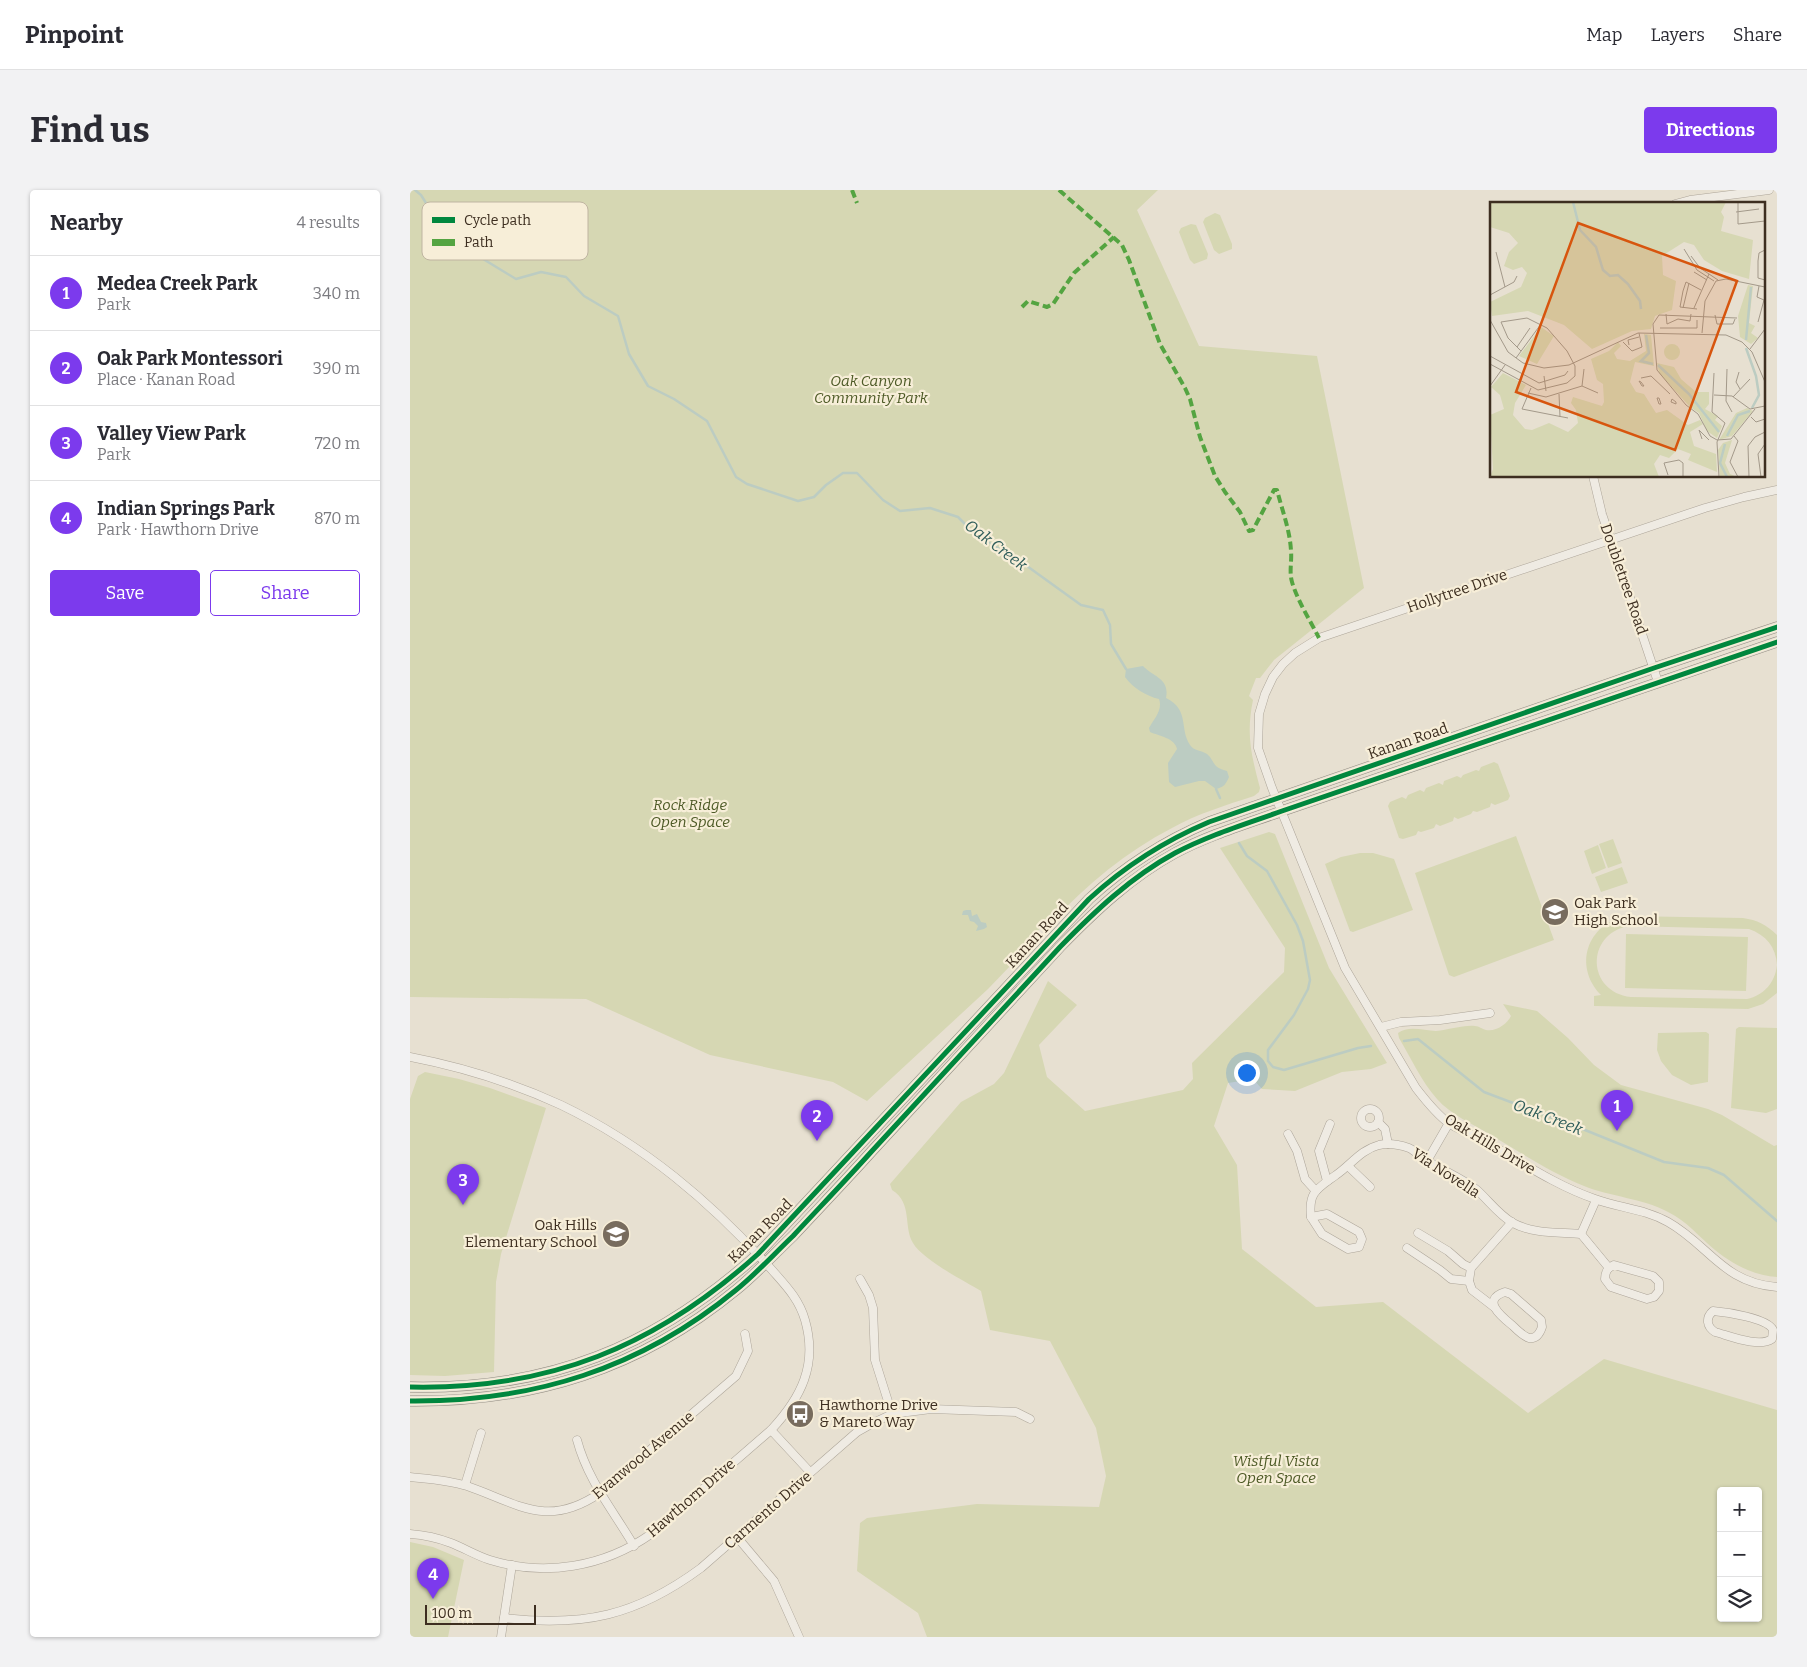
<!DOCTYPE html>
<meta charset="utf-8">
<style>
body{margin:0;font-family:Bitter,serif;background:#f2f2f3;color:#2b2b33}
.controls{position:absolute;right:15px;bottom:15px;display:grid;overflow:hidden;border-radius:5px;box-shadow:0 1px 4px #0004}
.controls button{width:45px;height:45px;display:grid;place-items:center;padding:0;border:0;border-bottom:1px solid #e1e1e2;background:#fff;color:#2b2b33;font:25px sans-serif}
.scale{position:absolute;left:15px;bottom:12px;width:111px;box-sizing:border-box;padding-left:5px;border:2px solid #3d2e20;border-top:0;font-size:14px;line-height:18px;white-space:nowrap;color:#3d2e20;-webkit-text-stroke:4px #f7eed8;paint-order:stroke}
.you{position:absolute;left:836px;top:882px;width:18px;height:18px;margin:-12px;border:4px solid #fff;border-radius:50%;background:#1a73e8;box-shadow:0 0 0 8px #1a73e833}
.badge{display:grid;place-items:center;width:32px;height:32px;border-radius:50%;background:#7c3aed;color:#fff;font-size:16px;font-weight:700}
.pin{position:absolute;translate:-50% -41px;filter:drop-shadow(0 1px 2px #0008)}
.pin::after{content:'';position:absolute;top:26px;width:18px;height:15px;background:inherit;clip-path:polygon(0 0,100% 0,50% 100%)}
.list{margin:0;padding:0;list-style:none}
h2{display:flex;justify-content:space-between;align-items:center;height:65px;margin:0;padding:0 20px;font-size:21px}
h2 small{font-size:16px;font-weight:400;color:#7c7c81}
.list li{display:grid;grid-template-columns:32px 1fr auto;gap:15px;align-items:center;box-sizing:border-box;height:75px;padding:0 20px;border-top:1px solid #e1e1e2}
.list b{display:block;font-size:19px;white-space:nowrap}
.list p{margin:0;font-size:16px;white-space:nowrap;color:#7c7c81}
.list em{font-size:16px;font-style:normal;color:#7c7c81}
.actions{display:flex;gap:10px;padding:15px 20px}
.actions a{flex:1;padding:11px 0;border:1px solid #7c3aed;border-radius:5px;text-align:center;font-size:18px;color:#7c3aed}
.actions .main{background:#7c3aed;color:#fff}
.icon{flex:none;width:28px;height:28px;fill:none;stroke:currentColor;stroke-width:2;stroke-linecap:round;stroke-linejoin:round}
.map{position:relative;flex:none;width:1367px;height:1447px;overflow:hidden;border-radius:5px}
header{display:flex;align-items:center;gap:30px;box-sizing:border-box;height:70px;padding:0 25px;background:#fff;border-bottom:1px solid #e1e1e2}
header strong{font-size:24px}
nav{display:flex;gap:28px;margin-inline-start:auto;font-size:18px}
.intro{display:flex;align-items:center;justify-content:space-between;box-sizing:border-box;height:120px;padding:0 30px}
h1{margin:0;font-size:35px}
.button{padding:12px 22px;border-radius:5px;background:#7c3aed;color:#fff;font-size:18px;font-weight:700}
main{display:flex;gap:30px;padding:0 30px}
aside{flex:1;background:#fff;border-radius:5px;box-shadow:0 1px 4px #0004}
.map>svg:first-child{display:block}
.green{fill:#d6d7b3;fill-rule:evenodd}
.water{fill:#bcccc2}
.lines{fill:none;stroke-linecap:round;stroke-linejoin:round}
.stream{stroke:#bcccc2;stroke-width:2.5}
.minor-casing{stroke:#ada599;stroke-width:9}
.major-casing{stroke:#928b80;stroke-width:11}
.minor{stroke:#efebe3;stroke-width:8}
.major{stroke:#e6e1d4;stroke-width:10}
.quiet{stroke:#54a441;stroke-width:4;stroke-dasharray:8 4;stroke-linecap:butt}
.cycleway-casing{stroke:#f7eed8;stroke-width:8}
.cycleway{stroke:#00873e;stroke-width:5}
.labels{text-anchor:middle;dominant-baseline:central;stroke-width:4.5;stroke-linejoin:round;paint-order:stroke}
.park-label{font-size:15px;font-style:italic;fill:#4d5a26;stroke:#f7eed8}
.street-label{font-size:15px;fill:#3d2e20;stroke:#f7eed8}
.poi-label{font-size:15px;fill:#3d2e20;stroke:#f7eed8;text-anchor:start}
.water-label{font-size:16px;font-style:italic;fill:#2f5d5a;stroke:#f7eed8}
.inset-river{fill:none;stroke:#bcccc2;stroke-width:2.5}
.inset-road{fill:none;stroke:#a3998a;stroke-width:1}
.view{fill:#d7550e;fill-opacity:0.15;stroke:#d7550e;stroke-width:2.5}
.inset-edge{fill:none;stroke:#3d2e20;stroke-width:2.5}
.key{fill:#f7eed8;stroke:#bfb4a1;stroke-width:1}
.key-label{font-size:14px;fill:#3d2e20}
</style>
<header>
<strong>Pinpoint</strong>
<nav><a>Map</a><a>Layers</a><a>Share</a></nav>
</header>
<div class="intro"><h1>Find us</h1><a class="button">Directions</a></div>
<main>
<aside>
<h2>Nearby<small>4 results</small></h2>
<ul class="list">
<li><span class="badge">1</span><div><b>Medea Creek Park</b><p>Park</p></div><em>340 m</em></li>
<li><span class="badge">2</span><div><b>Oak Park Montessori</b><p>Place · Kanan Road</p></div><em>390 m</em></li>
<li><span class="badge">3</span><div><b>Valley View Park</b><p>Park</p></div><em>720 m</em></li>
<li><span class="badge">4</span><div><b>Indian Springs Park</b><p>Park · Hawthorn Drive</p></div><em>870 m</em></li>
</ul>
<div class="actions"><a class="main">Save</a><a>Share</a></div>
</aside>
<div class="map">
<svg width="1367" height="1447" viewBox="0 0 1367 1447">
<rect width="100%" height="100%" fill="#e7e0d1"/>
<g class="green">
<path d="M0,0H748L727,20L789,156L907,166L954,398L864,470L850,488H846L839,506L843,510C836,544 841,564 850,598L849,602L844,606C816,615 787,624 762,638C716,662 677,694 642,732L637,731L625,744L627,748L578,799L457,911L423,892L300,865L176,809L0,807Z"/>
<polygon points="805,23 810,25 822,54 822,59 809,64 804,60 793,32 795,28"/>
<polygon points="781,34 786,35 798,64 797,69 784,74 780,70 769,42 771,38"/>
<polygon points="1084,572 1088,574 1100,606 1098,610 1085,615 1081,613 1080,617 1067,622 1063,621 1061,624 1048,629 1044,627 1043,631 1030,636 1026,634 1024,638 1011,642 1008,641 1006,645 993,649 989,648 978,616 980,612 992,607 996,609 998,605 1010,600 1014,602 1016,598 1029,593 1033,595 1034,591 1047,586 1051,588 1053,585 1066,580 1069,581 1071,577"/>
<path d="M859,642L865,644L919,778L977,873L961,879L932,882L885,901L852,899L843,889L818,893L804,936L827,975L832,1059L906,1117L973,1112L1118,1223L1194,1169L1367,1220V1447H517L508,1423L447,1381L450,1333L457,1328L567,1314L689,1317L696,1286L686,1238L640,1151L580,1140L571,1101C554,1091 512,1069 503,1053C493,1036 503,1013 482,1000L480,994L551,912L584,894L594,883L638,791L667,815L629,855L637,887L675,921L773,900L783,889L782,873L874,782L875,758L810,658ZM1311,1301H1348V1428H1311Z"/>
<polygon points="1106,646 1144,750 1044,787 1039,785 1005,683"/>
<polygon points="1203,649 1212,673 1198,678 1189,654"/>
<polygon points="1188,655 1196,678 1182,684 1174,661"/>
<polygon points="950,663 963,663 984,669 1003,720 943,742 940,741 915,674 931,667"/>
<polygon points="1212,677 1218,693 1191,702 1185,687"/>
<path d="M1216,726L1333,728C1347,730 1357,735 1367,745V775C1366,757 1356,745 1339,739L1218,736C1175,745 1177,802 1221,807L1337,809C1354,805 1365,793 1367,775V803L1353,814L1338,819L1184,816V806L1191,805C1163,776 1177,734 1216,726Z"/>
<polygon points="1216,744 1338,747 1336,801 1215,798"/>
<path d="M1093,814L1127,821L1158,848L1184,875L1211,895L1298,919L1312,925L1364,956L1367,955V1087C1345,1086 1322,1074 1305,1060C1289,1047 1277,1031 1258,1022C1232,1008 1201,1007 1174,996C1141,983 1111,963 1081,945C1063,934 1041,925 1027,909C1011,891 1001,868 989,848L988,843C999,835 1014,841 1026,841C1039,840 1052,835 1065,836C1069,836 1072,839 1076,840C1086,842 1097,834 1101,826Z"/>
<polygon points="1329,837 1367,838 1367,919 1356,923 1321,918 1326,839"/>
<polygon points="1296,842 1299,844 1298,892 1281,895 1262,885 1251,871 1247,860 1248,843"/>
<polygon points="15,882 49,889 80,898 136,918 91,1064 86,1092 84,1182 35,1186 0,1185 0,909 8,886"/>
<polygon points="0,1352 23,1357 54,1370 38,1447 0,1447"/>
</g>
<g class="water">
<path d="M733,476C743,487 760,488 756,508C780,520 769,538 780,555C784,561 791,560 797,564C806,572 801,577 817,581L819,587C816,594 814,597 806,599L795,591H789L765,597L759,592L758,573L767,559C765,548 749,546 740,542L739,538C744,529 753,520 749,509C736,506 723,498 715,487L716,479Z"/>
<polygon points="556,720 561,720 562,726 567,724 571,732 576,733 577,737 574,739 566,741 568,736 564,732 560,731 558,725 552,725 553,721"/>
</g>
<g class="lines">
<g class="stream">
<polyline points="5,0 11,5 37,47 106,89 131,82 156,87 174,106 208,126 219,164 238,196 264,209 297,231 326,287 337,294 388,311 404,307 416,295 433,283 447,283 473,310 490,321 520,318 548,327 566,345 610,371 671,415 693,420 700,435 701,454 716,479"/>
<polyline points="806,599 810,608"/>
<polyline points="829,653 837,666 857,681 887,735 893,751 900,790 898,799 884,825 858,860 858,871 863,877 874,880 948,858 961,856"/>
<polyline points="994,851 1008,849 1074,902 1175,940 1254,972 1298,978 1314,985 1367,1031"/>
</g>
<defs>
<g id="minor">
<polyline points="1265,14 1280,10 1359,0"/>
<polyline points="1183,286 1192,324 1248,492"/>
<path d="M1367,300L1334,307L1295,318L909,448L885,463L873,474L863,487L855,504L849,524L848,558L862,598L935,778L1006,898C1016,911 1027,925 1040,934C1052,941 1066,946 1078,953C1113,973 1147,996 1185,1009C1209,1018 1235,1019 1258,1032C1299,1055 1313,1093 1367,1097"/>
<polyline points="971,837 991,832 1030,830 1080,823"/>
<path d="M0,867C52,877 103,893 151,915C234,955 301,1012 362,1080C376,1096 389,1109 395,1130C408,1175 391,1208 361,1240L241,1344C194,1377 135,1387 80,1370C67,1366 54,1358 41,1353C28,1348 14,1345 0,1344"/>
<circle cx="960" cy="928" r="9"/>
<polyline points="968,932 975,939 978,954"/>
<polyline points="878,944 887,961 895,989 906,1001"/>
<polyline points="1017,971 1039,933"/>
<polyline points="938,976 960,997"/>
<polyline points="917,991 909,961 920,934"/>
<polygon points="917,1024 949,1042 952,1049 949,1057 938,1059 912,1044 901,1027"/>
<path d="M901,1027C898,1002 907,999 926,985C941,975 950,960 969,955C978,953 990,955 999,958C1007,962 1013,969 1021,973C1036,982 1053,989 1067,1000C1079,1011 1089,1025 1103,1033C1123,1044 1149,1042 1171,1044"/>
<polyline points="1008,1043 1038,1061 1053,1074 1061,1078"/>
<polyline points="1171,1044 1199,1078"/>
<polyline points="1171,1044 1186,1010"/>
<polyline points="997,1058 1030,1080 1041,1089 1059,1091"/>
<path d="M1204,1075L1243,1086L1249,1092V1101L1244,1107L1237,1109L1201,1097L1195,1089C1195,1082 1197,1078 1204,1075Z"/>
<polyline points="450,1089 459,1105 463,1118 465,1170 482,1224"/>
<path d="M1095,1102L1101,1104L1131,1130L1132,1137C1130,1143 1126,1149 1119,1148C1113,1146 1107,1140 1103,1136C1092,1127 1070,1110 1095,1102Z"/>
<polyline points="1084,1117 1062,1100 1059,1091 1061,1078 1102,1032"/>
<path d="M1303,1121C1315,1122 1358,1128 1363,1140L1362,1149C1349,1158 1320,1146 1305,1142C1297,1137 1295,1128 1303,1121Z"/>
<polyline points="361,1240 400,1282"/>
<path d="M167,1250C178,1291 203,1320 224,1356"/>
<path d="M0,1287C19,1289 38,1290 57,1296C109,1314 137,1339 190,1303L326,1186L338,1161L335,1144"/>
<polyline points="55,1295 71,1243"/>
<polyline points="327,1347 364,1391 389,1447"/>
<path d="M94,1428C174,1437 226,1426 291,1378L447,1242L463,1233L482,1224L521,1219L606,1222L620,1229"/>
<polyline points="91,1447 102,1375"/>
</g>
<g id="major">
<path d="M0,1197C139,1200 245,1157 348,1064L679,709C715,676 754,651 799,632L1244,478L1367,437"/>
<path d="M0,1211C123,1212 230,1179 326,1100C346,1084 364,1064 383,1046C409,1018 436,990 462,961C525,893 588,825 650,757C685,721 721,687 765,663C799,645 836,634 872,621L1367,452"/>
</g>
</defs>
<use href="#minor" class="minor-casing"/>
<use href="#major" class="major-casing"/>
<use href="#minor" class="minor"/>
<use href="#major" class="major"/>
<g class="quiet">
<polyline points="442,0 447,13"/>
<path d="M649,0L712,55L719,70L750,154L775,198L780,209L790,247L805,286L815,302L830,322L839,341L843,340L864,300H867C872,320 880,340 881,361C882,371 879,382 882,392C888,412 900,430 909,448"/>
<polyline points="612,117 618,111 637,117 643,114 664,83 704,47"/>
</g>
<defs>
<g id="cycleway">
<path d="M0,1197C139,1200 245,1157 348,1064L679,709C715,676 754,651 799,632L1244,478L1367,437"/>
<path d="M0,1211C123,1212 230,1179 326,1100C346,1084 364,1064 383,1046C409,1018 436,990 462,961C525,893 588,825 650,757C685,721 721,687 765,663C799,645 836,634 872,621L1367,452"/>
</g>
</defs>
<use href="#cycleway" class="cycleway-casing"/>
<use href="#cycleway" class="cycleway"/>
</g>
<defs>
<symbol id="school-disc" viewBox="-11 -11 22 22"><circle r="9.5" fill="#786c5e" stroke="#f7eed8"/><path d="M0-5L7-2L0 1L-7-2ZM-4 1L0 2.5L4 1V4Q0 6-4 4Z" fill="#fff"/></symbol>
<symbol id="bus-disc" viewBox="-11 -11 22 22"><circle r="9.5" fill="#786c5e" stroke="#f7eed8"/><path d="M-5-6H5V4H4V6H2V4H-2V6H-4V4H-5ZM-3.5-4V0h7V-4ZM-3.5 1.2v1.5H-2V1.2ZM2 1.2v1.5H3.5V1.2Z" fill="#fff"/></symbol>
</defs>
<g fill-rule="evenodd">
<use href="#school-disc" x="1129" y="706" width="32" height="32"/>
<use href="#school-disc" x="190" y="1028" width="32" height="32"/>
<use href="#bus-disc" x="374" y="1208" width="32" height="32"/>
</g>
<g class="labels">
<g class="park-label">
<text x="461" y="191">Oak Canyon<tspan x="461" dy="17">Community Park</tspan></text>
<text x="280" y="615">Rock Ridge<tspan x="280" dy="17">Open Space</tspan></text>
<text x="866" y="1271">Wistful Vista<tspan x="866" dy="17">Open Space</tspan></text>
</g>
<g class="street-label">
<text transform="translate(1214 389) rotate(71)">Doubletree Road</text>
<text transform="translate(1047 401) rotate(-19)">Hollytree Drive</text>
<text transform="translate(998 551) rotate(-19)">Kanan Road</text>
<text transform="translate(627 745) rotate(-47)">Kanan Road</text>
<text transform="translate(1080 954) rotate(31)">Oak Hills Drive</text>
<text transform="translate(1036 983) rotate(33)">Via Novella</text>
<text transform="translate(350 1041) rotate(-45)">Kanan Road</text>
<text transform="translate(233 1265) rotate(-40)">Evanwood Avenue</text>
<text transform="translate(281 1308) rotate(-41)">Hawthorn Drive</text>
<text transform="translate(358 1320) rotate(-41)">Carmento Drive</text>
</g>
<g class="poi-label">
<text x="1164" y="713">Oak Park<tspan x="1164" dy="17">High School</tspan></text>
<text x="187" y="1035" text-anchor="end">Oak Hills<tspan x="187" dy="17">Elementary School</tspan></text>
<text x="409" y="1215">Hawthorne Drive<tspan x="409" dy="17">&amp; Mareto Way</tspan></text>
</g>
<g class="water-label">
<text transform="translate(586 355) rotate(37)">Oak Creek</text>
<text transform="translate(1138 927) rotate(21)">Oak Creek</text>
</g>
</g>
<g transform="translate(1080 12)">
<rect width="275" height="275" fill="#e7e0d1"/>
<path d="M0,0H236L231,10L234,15L231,29L263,38L259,77L232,69L214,58L204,43L194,40L172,54L173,73L186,79L182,108L165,114L161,127L142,129L102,147L74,123L38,109L2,114L0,100L31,85L37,71L32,65L23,68L14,64L19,50L28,41L19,31L0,25ZM258,83L263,84L259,121L265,124L261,131L268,136L261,142L250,135L248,114ZM51,125L64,134L47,162L29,154ZM154,132L161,133L164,164L145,160L140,180L146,190L154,192L166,211L177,208L198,223L210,218L213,222L200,230L204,244L226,252L227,270L198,258L201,252L188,247L179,256L170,253L164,262L169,275H0L3,267L0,213L14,207L10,193L1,185L13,171L36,183L25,201L23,213L35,227L42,228L59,221L78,230L88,221L86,208L81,201L83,195L112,204L114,200L113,182L107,178L101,157L119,149L128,140L131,144L124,151L127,157L140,159L156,149ZM174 150a8 8 0 1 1 16 0a8 8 0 1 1-16 0ZM167,161L184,165L191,177L206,190H219V202L215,207L228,214L225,218L232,224L227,236L217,229L209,211L200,205L169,171ZM257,206L263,209L242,234L229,238L246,211ZM242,238L235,261L240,272L247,275H230L228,248L233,241Z" fill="#d6d7b3"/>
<path class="inset-river" d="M83,0L90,28L106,45L113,68L120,74L128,73L138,82L150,99L151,107M156,133L159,151L151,159L163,162M256,138L261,85M256,146L266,174L269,193L262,206M168,163L199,192L229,230M237,234L248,213L260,209M235,242L230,261L237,275"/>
<path class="inset-road" d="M248,0V22L275,19M246,10L269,7M194,47L207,68L224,79M275,48L269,51L268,59V76L275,78M6,50L15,85M201,54L210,66L228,78M204,70L217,78M0,93L24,80L27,74M193,106L199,81M204,106L219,72M207,107L190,105L193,89L196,80L211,88M176,112L177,122L188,117L200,119L201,112M225,113L227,122H243L245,117M247,116L169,113L163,122L167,168L196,203L208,212L220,234L227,238L241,237L265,207M0,118L18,150L33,161L54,166L79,163L148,131L236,133L252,140L262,150L275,180M268,120L274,98L267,95L269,84M170,126H207V118M212,131L215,99L226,79L236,77L275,85M133,140L142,149L152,145L149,131M139,143L138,138L149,135M27,145L40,126M260,147L275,127M0,154L49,181L75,173L78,169M26,156L51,122M0,162L48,188L77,181L85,174V164L77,149L57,126L37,116L11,120L18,136L31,149M237,167L236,199L242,210M249,170L246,180L250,187M224,171L222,210L235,221L227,240L229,275M54,174L56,189M151,176L161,174L180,192M149,179L151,180L154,184H152ZM0,184L15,163M92,184L94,167M41,186L32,207L78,216M38,191L56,195L92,184L108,191M69,192L70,215M224,193L242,194L260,207L275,204M243,195L260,177M167,196H169L171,202H169ZM182,197L186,200V202L181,200ZM261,215L266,220L275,217M244,234L248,239L240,260L248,275M212,237L209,228L219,238M178,273L174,261L189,258L193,261V275M259,275L258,244L265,235L275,230M271,275L268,252L275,242"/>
<path class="view" d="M88,21L247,79L185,248L26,190Z"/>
<rect width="275" height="275" class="inset-edge"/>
</g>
<rect x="12" y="12" width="166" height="58" rx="8" class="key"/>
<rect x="22" y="27" width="23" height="6" fill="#00873e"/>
<rect x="22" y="49" width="23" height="7" fill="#54a441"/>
<g class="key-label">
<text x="54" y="35">Cycle path</text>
<text x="54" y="57">Path</text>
</g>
</svg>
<div class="controls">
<button>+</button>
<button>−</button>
<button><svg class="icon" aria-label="layers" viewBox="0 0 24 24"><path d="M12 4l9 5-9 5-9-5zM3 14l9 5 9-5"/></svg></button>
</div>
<div class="scale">100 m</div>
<div class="you"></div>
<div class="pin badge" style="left:1207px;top:941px">1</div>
<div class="pin badge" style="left:407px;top:951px">2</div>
<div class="pin badge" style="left:53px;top:1015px">3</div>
<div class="pin badge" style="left:23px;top:1409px">4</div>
</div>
</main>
